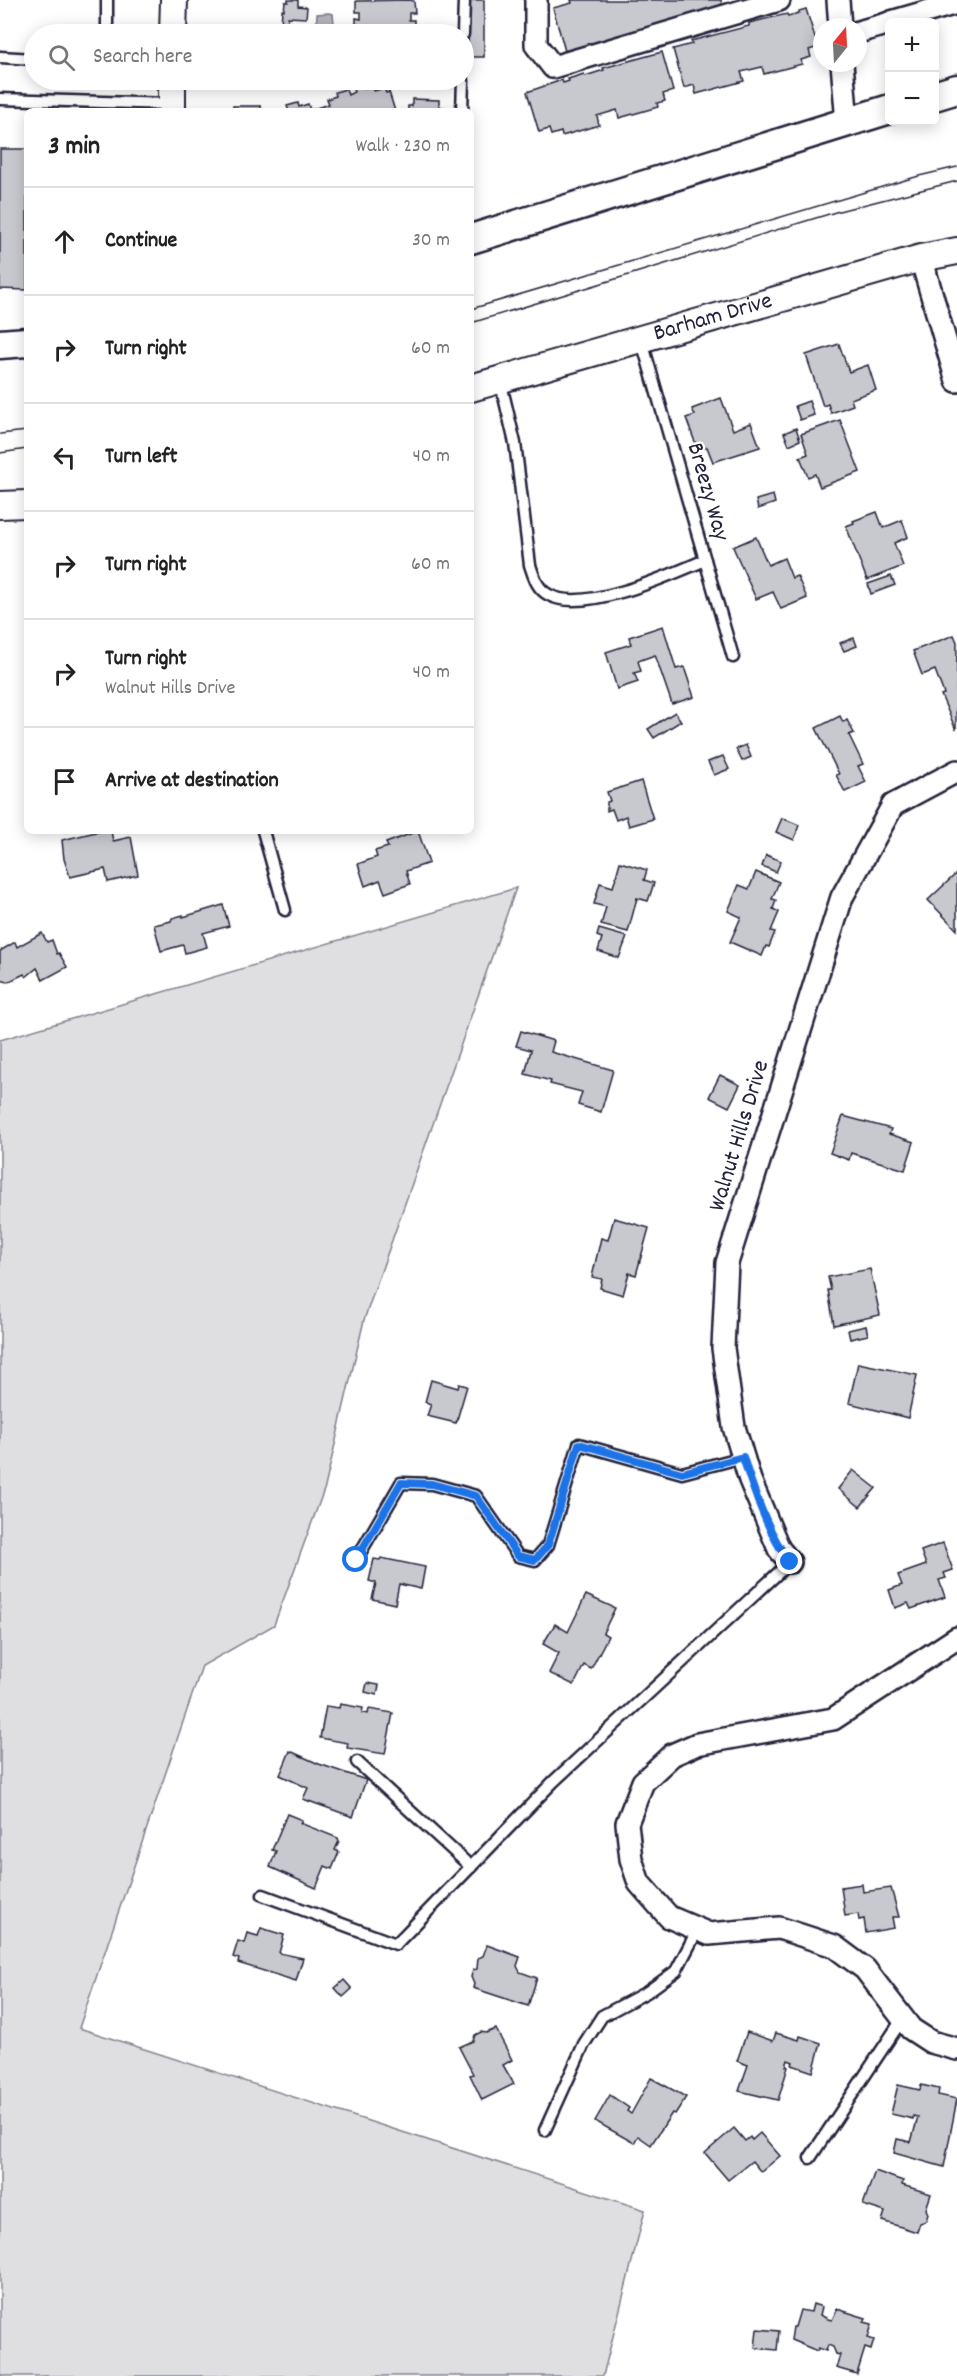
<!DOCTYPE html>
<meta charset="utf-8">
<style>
body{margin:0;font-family:Dekko,sans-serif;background:#f2f2f2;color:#222}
.controls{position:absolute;right:18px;top:18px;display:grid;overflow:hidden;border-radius:9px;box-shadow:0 3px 15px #0003}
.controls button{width:54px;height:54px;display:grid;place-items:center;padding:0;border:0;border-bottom:2px solid #e0e0e0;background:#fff;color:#222;font:30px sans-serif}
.compass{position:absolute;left:813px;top:18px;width:54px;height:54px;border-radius:50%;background:#fff;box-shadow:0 3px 15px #0003;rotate:18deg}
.stop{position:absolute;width:18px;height:18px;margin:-14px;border:4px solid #1a73e8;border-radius:50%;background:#fff}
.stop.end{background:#1a73e8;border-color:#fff;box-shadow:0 2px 6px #0008}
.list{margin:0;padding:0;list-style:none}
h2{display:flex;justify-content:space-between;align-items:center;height:78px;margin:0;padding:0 24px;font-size:26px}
h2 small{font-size:20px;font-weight:400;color:#767676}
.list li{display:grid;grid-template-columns:39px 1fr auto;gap:18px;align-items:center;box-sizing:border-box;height:108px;padding:0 24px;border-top:2px solid #e0e0e0}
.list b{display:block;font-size:22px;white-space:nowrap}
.list p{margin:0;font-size:20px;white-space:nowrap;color:#767676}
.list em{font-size:20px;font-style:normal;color:#767676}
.icon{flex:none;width:33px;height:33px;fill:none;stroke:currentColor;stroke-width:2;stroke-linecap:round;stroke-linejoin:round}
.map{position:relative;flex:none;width:957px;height:2376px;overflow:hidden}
.search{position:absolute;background:#fff;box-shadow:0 3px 15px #0003;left:24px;top:24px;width:450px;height:66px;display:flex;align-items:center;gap:15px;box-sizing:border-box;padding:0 21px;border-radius:33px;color:#767676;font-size:22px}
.panel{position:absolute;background:#fff;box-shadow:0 3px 15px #0003;left:24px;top:108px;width:450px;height:726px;border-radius:9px}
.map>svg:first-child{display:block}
.green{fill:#dfdfe2;stroke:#80808e;stroke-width:1.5}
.water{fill:#b4b4bc;stroke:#7a7a88;stroke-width:1.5}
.building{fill:#c8c8cf;stroke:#22223b;stroke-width:1.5}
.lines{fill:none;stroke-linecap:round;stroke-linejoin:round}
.service-casing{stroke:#22223b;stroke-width:15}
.minor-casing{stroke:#22223b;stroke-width:26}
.tertiary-casing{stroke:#22223b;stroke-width:30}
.secondary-casing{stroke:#22223b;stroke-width:33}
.service{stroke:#fff;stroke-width:10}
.minor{stroke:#fff;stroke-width:21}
.tertiary{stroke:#fff;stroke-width:26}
.secondary{stroke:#fff;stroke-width:28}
.tram{stroke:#22223b;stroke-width:1.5}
.route{stroke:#1a73e8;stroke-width:8}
.labels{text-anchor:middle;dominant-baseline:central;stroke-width:4.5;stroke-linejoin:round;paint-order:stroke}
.street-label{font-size:24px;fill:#22223b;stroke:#fff}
</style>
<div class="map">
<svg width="957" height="2376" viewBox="0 0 957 2376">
<rect width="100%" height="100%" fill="#fff"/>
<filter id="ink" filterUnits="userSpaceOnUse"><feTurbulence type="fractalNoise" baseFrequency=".0167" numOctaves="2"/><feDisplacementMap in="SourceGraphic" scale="12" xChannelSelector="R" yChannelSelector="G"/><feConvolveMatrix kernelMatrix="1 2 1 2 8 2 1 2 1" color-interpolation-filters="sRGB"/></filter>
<g filter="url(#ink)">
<polygon class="green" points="516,888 364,1320 325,1487 274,1625 202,1666 79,2028 645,2210 603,2376 0,2376 0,1040"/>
<polygon class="water" points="328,13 333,14 335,33 316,34 317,14"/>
<g class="building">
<polygon points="288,0 298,0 298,6 307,7 306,18 288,17 288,25 281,25 282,10 284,10 285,2 288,2"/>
<polygon points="409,0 414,1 415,13 409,13 409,20 414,20 414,31 410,31 410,34 359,34 359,31 356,30 356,18 361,19 361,12 356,12 356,1"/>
<polygon points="469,0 484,0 484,57 468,57"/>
<polygon points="571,0 721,0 722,5 690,20 688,15 678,18 680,24 652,29 651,26 637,30 638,33 612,44 610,39 601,41 602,47 575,52 574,48 565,51 553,8 572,3"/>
<polygon points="806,9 818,47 809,50 811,57 801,60 802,64 764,74 762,67 741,72 744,81 696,94 694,85 684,88 673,49 692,44 691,41 749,26 749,23 787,14 788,16 799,13 799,11"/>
<polygon points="662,52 673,91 663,94 665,101 657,103 658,107 619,118 617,110 597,116 599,125 562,136 561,132 551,135 549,129 539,132 527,92 562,80 563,83 569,81 568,79 584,74 585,76 604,70 603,68"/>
<polygon points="363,84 364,88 373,85 374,91 384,88 386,93 389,92 395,111 289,111 287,106 298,103 299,107 308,104 310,110 329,104 327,99 336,96 335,92 346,89 348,95 354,92 352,87"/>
<polygon points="412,99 439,100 439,107 443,107 443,111 408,111 408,106 412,106"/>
<polygon points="233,106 261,106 261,110 267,111 227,111 233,109"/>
<polygon points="0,149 27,149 27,290 0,289"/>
<polygon points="839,344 849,372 868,365 876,390 851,399 853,405 831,413 828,404 823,406 806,355"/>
<polygon points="721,398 733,430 751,423 760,447 713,462 707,447 698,450 686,418 695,415 692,409"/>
<polygon points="809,401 814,415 800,420 795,406"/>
<polygon points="840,420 860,472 820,487 815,474 808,477 800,457 808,454 801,434"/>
<polygon points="796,428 800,440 789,445 784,433"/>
<polygon points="773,495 775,503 758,509 756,500"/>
<polygon points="877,512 883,528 902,520 908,537 894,543 903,566 867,580 846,526 854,523 853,521"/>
<polygon points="756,537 768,565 784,558 792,578 797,576 807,598 781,609 773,592 756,599 733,547"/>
<polygon points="891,576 895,585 871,594 868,584"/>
<polygon points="663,626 676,669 684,667 694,697 672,704 655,655 638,661 641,671 634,673 638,682 617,689 606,652 631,644 629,637"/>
<polygon points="954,635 957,642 956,730 941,695 944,694 935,670 922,675 913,651"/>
<polygon points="854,638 857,646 844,651 840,643"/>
<polygon points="675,712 681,721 654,738 648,729"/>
<polygon points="840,716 843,722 847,720 854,733 849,735 863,764 858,766 866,782 845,792 836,775 839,774 816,728"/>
<polygon points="746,745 751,757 742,761 736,749"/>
<polygon points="723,756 729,769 714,775 708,762"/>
<polygon points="641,781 653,819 629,826 626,816 616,820 612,809 607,811 607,802 610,801 607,792"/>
<polygon points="782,818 799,825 794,840 776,832"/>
<polygon points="100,831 111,831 113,841 131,837 138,875 108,882 105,869 70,877 64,859 62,840"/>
<polygon points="418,831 429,863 406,871 410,884 385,893 380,880 365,886 358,864 377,857 375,851 388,847 386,843"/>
<polygon points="766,855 781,861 776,872 762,866"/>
<polygon points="620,862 647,870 644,880 654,883 648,901 637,898 628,932 601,925 606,907 594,904 600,883 613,887"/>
<polygon points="756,872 779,882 772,899 776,900 773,909 779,912 771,931 775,932 769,947 766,946 762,956 730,942 741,917 728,911 739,885 749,889"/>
<polygon points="957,873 957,930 928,900"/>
<polygon points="223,905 229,926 203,933 207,947 185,953 183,945 161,951 154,925 171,921 172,918 183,915 183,917"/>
<polygon points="599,929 627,937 619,958 598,951 602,938 597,936"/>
<polygon points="42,933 47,942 52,940 57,954 59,953 67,967 43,980 37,968 26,977 24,974 8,982 0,980 0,951 15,942 17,947"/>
<polygon points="521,1031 554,1041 551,1052 613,1070 601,1112 578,1105 582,1092 550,1084 551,1081 525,1074 531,1050 516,1046"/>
<polygon points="720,1075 740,1085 729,1107 709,1097"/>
<polygon points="843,1116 891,1129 889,1134 914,1142 905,1170 851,1153 849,1160 830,1153"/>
<polygon points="614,1218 649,1228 636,1275 629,1273 623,1295 600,1288 602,1279 592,1277 601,1238 608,1240"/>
<polygon points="870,1269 880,1315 834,1325 828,1290 831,1290 828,1277"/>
<polygon points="866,1326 868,1335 850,1339 848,1330"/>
<polygon points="858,1363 917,1375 908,1418 849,1403"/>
<polygon points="431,1380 458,1388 459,1384 467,1386 456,1423 427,1416 431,1404 425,1402"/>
<polygon points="853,1470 876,1488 860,1507 838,1489"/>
<polygon points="943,1543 953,1570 944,1573 946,1578 939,1580 945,1597 911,1609 908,1603 895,1608 889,1590 902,1585 898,1575 926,1565 921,1551"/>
<polygon points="381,1558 425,1567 421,1589 399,1584 395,1604 372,1599 376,1583 369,1581 374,1559 380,1560"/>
<polygon points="586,1595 615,1608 603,1633 608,1636 591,1669 584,1665 574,1685 549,1673 559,1653 543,1644 555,1624 568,1632"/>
<polygon points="367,1683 379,1685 377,1695 365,1692"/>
<polygon points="340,1704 363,1708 362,1713 368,1714 369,1709 393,1713 385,1754 347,1748 348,1743 320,1738 326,1706 339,1708"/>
<polygon points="290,1751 319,1764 366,1780 353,1817 303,1799 308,1788 280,1775"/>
<polygon points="287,1814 302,1820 300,1823 338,1838 339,1841 335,1850 339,1852 332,1869 325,1866 316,1888 270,1867 276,1851 272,1850"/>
<polygon points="862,1884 863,1892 891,1888 899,1917 892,1917 894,1928 866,1933 864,1919 859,1920 858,1914 845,1916 841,1887"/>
<polygon points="261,1928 284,1935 279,1953 303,1958 296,1981 238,1963 239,1959 233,1957 238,1941 244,1943 247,1933 258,1936"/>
<polygon points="487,1945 520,1957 517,1966 520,1972 537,1978 528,2006 473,1988 474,1984 471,1977 473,1970 477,1969 478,1958 483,1956"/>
<polygon points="344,1980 352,1989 343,1997 335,1988"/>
<polygon points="496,2029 512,2060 503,2065 514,2084 482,2100 470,2075 473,2074 459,2047 473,2041 475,2035 481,2032 486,2033"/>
<polygon points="747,2032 773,2041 776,2033 799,2040 800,2036 821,2043 813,2072 792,2065 793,2062 788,2060 786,2066 788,2067 778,2100 739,2091 748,2065 737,2061"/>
<polygon points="651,2078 686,2097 675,2114 672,2113 651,2145 638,2136 634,2143 595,2121 610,2095 629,2108 627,2111 631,2114"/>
<polygon points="898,2085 920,2090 921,2085 939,2089 938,2095 957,2099 944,2167 894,2153 897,2139 911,2142 918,2117 913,2116 913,2119 891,2114"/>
<polygon points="734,2128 745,2141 750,2137 752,2140 760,2133 780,2156 761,2172 752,2161 728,2180 705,2153"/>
<polygon points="875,2171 903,2181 902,2185 931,2194 926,2209 928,2214 926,2221 920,2223 917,2232 882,2221 885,2212 863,2205"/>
<polygon points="813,2304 822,2307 820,2315 828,2319 832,2320 837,2309 866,2318 864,2322 872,2324 868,2338 874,2340 871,2350 865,2348 857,2374 836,2368 840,2355 836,2354 833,2347 828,2345 826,2351 818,2348 817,2351 791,2340 793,2327 795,2327 800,2310 811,2312"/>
<polygon points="757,2329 779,2331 777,2350 755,2348"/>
</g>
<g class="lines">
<defs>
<g id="service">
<polyline points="107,0 107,34"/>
<polyline points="463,34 464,0"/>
<polyline points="0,57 34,59"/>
<polyline points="0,99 171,104"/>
<polyline points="462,111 463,80"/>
<polyline points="641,338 733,657"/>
<path d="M500,380L515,443L530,565C534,577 537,589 549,595C584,614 670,575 705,560"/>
<polyline points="263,831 285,910"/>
<polyline points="356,1560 401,1483 432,1484 476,1496 518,1556 535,1560 548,1545 579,1444 682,1473 743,1457"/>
<polyline points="357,1762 471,1867"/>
<polyline points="263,1895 396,1944 553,1782 790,1562"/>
<polyline points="545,2130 584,2044 602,2016 647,1992 676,1971 698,1929"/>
<polyline points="810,2158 903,2018"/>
</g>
<g id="minor">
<polyline points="536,0 536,45 553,67 779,0"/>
<polyline points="838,0 840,27"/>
<polyline points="891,22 957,3"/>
<polyline points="858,32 890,23"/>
<polyline points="842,63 847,123"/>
<polyline points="921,258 957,381"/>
<polyline points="790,1562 779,1549 750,1480 734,1427 723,1348 727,1263 842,897 893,805 957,771"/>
<polyline points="957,1638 833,1719 697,1744 672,1755 643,1782 627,1823 631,1859 639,1883 669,1917 709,1934 779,1928 834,1946 865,1969 911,2029 931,2042 957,2049"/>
</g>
<g id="tertiary">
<polyline points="173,34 174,0"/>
<polyline points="172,111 172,80"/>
<path id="s1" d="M471,388L921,258L957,251"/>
<polyline points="0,505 27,504"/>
</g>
<g id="secondary">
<polyline points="934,96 957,89"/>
<polyline points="471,239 890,109"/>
<polyline points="0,344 27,342"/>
</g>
</defs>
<use href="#service" class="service-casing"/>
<use href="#minor" class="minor-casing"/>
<use href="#tertiary" class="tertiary-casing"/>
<use href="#secondary" class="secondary-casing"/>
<use href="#service" class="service"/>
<use href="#minor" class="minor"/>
<use href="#tertiary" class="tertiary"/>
<use href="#secondary" class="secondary"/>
<g class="tram">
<polyline points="471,309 919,176 957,167"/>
<polyline points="471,323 839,211 957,181"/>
<polyline points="0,434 27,431"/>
<polyline points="0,453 27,449"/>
</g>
</g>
</g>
<g class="lines" filter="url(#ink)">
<path class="route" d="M356,1560L401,1483L432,1484L476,1496L518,1556L535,1560L548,1545L579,1444L682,1473L743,1457C752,1487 770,1538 790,1562"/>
</g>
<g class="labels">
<g class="street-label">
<text stroke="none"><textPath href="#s1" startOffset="252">Barham Drive</textPath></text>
<text transform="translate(707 492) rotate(74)">Breezy Way</text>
<text transform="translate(740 1136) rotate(-73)">Walnut Hills Drive</text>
</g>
</g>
</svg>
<div class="controls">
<button>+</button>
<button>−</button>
</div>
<svg class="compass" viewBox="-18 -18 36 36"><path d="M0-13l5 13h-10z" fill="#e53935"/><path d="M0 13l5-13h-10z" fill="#767676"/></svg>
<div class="stop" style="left:356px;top:1560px"></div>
<div class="stop end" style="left:790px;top:1562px"></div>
<div class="search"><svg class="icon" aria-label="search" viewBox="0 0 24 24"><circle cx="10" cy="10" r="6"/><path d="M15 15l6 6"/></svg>Search here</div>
<section class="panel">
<h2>3 min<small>Walk · 230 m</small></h2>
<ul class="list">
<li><svg class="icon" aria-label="ahead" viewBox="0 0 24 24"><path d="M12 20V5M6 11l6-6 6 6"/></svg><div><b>Continue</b></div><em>30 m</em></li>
<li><svg class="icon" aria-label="right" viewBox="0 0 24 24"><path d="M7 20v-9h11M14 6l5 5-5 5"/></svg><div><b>Turn right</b></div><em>60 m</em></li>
<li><svg class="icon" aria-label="left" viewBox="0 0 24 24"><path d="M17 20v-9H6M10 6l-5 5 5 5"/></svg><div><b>Turn left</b></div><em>40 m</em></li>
<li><svg class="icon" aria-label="right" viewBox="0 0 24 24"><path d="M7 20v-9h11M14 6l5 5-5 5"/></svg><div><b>Turn right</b></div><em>60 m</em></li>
<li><svg class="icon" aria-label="right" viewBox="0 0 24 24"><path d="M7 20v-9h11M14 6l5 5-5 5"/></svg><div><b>Turn right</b><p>Walnut Hills Drive</p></div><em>40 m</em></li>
<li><svg class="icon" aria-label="arrive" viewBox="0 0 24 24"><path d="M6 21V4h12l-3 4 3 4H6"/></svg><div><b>Arrive at destination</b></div></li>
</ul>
</section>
</div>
